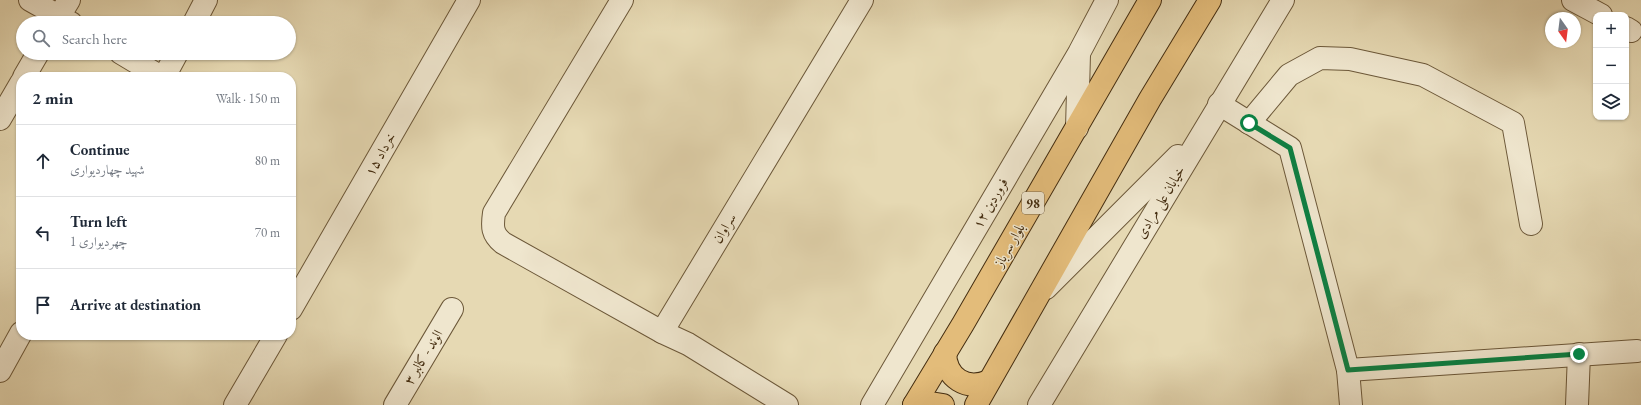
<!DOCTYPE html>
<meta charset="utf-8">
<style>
body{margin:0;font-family:"EB Garamond",Amiri,serif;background:#f2f2f3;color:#1f2937}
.controls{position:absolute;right:12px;top:12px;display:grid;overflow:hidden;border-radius:8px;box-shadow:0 1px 3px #0004}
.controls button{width:36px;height:36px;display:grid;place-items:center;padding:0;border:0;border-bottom:1px solid #e0e1e3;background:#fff;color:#1f2937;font:20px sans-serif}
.compass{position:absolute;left:1545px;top:12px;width:36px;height:36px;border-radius:50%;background:#fff;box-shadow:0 1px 3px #0004;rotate:166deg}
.stop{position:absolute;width:12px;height:12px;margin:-9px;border:3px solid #0b8043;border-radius:50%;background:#fff}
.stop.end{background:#0b8043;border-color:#fff;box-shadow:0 1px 4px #0008}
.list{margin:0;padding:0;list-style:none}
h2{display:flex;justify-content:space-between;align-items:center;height:52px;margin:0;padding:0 16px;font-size:17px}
h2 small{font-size:13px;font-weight:400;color:#747a83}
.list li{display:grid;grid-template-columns:26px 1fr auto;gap:12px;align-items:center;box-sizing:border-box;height:72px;padding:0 16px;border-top:1px solid #e0e1e3}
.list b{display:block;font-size:15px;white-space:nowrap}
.list p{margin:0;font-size:13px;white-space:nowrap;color:#747a83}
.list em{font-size:13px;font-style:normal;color:#747a83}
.icon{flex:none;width:22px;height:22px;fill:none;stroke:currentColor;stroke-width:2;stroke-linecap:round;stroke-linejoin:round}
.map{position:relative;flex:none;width:1641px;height:405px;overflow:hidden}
.search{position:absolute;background:#fff;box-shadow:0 1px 3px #0004;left:16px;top:16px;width:280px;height:44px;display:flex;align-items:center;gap:10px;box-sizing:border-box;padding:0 14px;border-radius:22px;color:#747a83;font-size:15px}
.panel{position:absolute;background:#fff;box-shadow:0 1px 3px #0004;left:16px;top:72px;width:280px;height:268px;border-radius:16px}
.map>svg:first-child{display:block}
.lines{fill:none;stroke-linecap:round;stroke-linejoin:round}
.minor-casing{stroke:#6c5839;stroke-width:24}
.highway-casing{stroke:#442d10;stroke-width:24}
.minor{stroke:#efe6ce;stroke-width:22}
.highway{stroke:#e3bc7a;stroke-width:22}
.route{stroke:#0b8043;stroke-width:5}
.labels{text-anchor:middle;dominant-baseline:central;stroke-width:3;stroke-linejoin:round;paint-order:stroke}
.shield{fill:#efe6ce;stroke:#776449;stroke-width:1}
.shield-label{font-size:13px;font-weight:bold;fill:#442d10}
.street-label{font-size:14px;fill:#442d10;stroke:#efe6ce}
</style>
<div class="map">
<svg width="1641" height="405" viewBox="0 0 1641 405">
<rect width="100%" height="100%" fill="#e6d9b3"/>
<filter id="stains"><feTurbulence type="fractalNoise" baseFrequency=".005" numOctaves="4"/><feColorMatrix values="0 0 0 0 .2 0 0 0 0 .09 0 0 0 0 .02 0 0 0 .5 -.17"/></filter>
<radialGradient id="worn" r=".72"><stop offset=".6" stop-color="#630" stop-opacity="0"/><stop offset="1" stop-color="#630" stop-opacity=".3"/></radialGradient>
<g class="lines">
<defs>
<g id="minor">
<polyline points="30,0 71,23"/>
<path d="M622,0L494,213C492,227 492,234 503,243L662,332"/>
<polyline points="1573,0 1601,15"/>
<polyline points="55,23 69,0"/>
<polyline points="194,23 206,0"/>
<polyline points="1626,28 1631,31"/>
<polyline points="121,53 161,77"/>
<polyline points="24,77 38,53"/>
<polyline points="164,77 177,53"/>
<polyline points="1219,104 1290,148 1348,370 1351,405"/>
<polyline points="0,119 21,83"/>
<polyline points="1249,123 1289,75 1320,58 1350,59 1423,75 1513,123 1531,224"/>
<polyline points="1077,128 1079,54"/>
<polyline points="1046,288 1178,156"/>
<polyline points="291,309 469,0"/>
<polyline points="1348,370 1637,351"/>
<polyline points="0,371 21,333"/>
<polyline points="235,405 276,335"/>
<polyline points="395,405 452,309"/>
<polyline points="787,405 688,344 662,332 862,0"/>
<polyline points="872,405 1079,53 1107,0"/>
<polyline points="1039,405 1283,0"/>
<polyline points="1577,405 1579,354"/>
</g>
<g id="highway">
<path d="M945,353C946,378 966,391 989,381"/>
<polyline points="914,405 963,324 1150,0"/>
<polyline points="914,405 924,402 943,405"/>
<polyline points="976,405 1150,99 1210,0"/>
</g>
</defs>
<use href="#minor" class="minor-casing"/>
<use href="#highway" class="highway-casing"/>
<use href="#minor" class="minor"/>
<use href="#highway" class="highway"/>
</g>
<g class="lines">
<polyline class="route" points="1249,123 1290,148 1348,370 1579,354"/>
</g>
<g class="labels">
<rect class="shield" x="1022" y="192" width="22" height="22" rx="3"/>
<g class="shield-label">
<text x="1033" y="203">98</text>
</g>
<g class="street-label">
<text transform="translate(380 154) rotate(-60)">۱۵ خرداد</text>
<text transform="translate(1160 202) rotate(-59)">خیابان علی مرادی</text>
<text transform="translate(990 203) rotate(-60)">۱۲ فروردین</text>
<text transform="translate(724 228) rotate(-59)">سراوان</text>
<text transform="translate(1009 245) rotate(-60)">بلوار سرباز</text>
<text transform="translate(423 357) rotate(-59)">الوند - کالبر ۳</text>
</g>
</g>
<rect width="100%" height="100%" filter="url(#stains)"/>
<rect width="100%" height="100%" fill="url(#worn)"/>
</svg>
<div class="controls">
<button>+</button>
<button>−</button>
<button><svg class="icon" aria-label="layers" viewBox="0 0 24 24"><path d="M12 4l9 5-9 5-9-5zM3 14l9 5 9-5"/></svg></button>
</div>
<svg class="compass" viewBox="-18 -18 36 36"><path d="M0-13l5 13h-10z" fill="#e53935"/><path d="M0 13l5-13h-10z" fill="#747a83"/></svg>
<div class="stop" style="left:1249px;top:123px"></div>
<div class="stop end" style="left:1579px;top:354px"></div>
<div class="search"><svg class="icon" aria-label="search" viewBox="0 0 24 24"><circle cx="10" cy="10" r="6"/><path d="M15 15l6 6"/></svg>Search here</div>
<section class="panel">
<h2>2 min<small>Walk · 150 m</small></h2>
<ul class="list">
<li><svg class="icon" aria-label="ahead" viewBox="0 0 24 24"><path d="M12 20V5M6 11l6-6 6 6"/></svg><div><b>Continue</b><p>شهید چهاردیواری</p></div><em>80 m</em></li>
<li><svg class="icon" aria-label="left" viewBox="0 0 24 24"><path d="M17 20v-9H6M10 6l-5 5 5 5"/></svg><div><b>Turn left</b><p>چهردیواری 1</p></div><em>70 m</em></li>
<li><svg class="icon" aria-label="arrive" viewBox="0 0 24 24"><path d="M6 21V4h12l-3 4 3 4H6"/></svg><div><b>Arrive at destination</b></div></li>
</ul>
</section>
</div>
